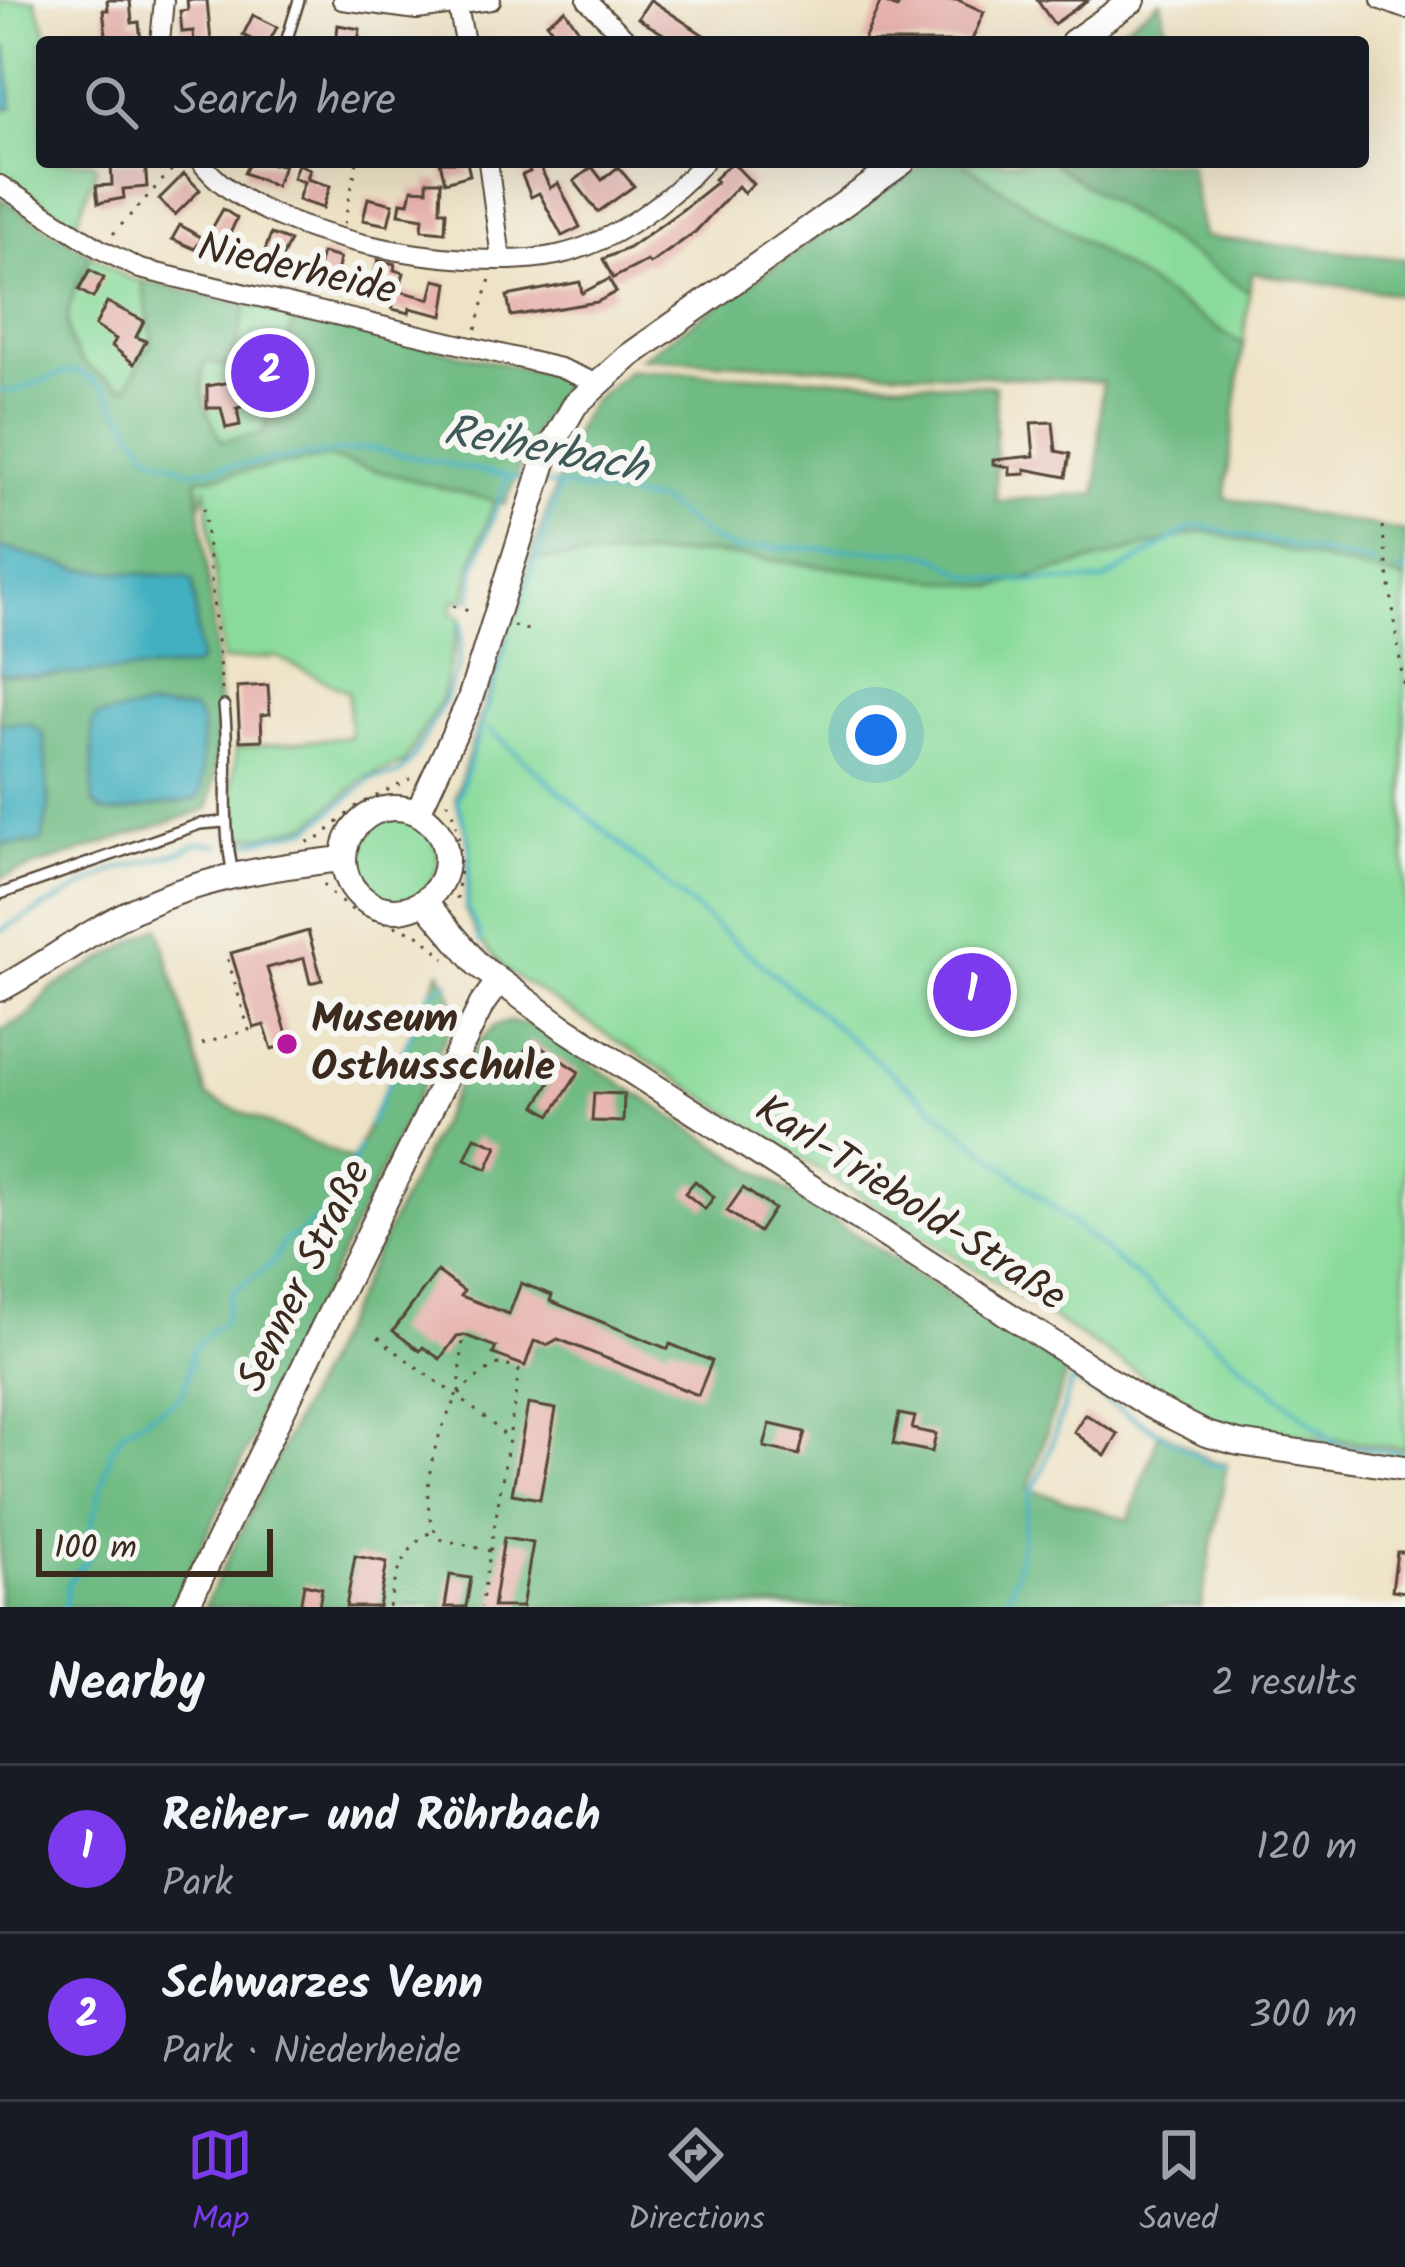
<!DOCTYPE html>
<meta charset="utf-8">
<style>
body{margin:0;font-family:Kalam,sans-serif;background:#242831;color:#f1f3f6}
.scale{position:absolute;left:36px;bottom:30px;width:237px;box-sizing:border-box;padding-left:12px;border:6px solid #3b2a1e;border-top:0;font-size:33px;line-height:42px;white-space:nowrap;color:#3b2a1e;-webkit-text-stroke:9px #f6f6f2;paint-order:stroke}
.you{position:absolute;left:876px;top:735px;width:42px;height:42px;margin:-30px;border:9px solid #fff;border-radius:50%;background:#1a73e8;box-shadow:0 0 0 18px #1a73e833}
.badge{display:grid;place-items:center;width:78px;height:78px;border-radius:50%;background:#7c3aed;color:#fff;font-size:39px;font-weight:700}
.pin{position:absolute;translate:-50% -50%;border:6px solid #fff;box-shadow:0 3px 12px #0006}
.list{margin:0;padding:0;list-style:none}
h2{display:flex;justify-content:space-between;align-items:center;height:156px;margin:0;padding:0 48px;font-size:51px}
h2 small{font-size:39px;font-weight:400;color:#9ea1a6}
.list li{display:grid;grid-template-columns:78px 1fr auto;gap:36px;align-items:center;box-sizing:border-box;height:168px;padding:0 48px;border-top:3px solid #363941}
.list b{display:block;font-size:45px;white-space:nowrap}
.list p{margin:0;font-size:39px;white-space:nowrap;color:#9ea1a6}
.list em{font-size:39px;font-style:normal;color:#9ea1a6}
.icon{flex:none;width:66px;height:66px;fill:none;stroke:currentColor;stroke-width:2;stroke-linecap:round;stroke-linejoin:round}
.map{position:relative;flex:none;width:1405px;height:1607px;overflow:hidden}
.search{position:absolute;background:#171b24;box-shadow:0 12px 48px #0002;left:36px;right:36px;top:36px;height:132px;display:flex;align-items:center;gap:30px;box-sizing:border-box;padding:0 42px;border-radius:12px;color:#9ea1a6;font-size:45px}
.sheet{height:492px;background:#171b24}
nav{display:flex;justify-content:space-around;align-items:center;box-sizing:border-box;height:168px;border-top:3px solid #363941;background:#171b24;font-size:33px;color:#9ea1a6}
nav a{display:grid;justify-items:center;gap:6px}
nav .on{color:#7c3aed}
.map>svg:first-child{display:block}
.green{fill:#8adb9b;stroke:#62825c;stroke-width:3}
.forest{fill:#6fbb83;stroke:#557250;stroke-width:3}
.water{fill:#43b0c0;stroke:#3f6d6f;stroke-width:3}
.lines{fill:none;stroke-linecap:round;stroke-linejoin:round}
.stream{stroke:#43b0c0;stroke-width:4.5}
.building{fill:#e7b3ae}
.lane-casing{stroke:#564637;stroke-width:14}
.street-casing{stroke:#564637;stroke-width:22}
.secondary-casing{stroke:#564637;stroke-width:28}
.path{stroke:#564637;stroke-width:3;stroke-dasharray:3 9;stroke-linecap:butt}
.lane{stroke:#fff;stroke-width:9}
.street{stroke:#fff;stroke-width:18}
.secondary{stroke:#fff;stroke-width:24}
.poi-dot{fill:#b5179e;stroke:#f6f6f2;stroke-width:4.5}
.labels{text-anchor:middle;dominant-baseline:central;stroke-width:12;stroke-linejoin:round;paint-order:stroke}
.street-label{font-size:42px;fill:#3b2a1e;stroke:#f6f6f2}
.poi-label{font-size:42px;font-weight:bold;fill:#3b2a1e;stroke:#f6f6f2;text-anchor:start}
.water-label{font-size:45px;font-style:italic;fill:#3e5957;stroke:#f6f6f2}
</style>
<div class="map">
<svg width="1405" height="1607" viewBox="0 0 1405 1607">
<rect width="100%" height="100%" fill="#f6f6f2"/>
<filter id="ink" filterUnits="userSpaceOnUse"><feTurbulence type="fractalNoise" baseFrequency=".00833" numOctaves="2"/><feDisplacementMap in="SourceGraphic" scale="24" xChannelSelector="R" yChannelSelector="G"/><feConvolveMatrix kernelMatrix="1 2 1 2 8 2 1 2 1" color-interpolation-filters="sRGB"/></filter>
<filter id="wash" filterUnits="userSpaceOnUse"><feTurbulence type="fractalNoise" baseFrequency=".004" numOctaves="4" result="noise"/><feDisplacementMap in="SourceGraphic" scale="48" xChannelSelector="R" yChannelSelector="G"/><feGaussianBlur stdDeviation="2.7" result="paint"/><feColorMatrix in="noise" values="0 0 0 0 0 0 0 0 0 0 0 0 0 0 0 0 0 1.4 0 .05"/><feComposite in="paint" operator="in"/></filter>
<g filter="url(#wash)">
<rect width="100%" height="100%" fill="#eee3c6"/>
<g class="green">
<polygon points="0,0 35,0 50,42 42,42 42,162 93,162 96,168 76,223 0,175"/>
<polygon points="961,162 1050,162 1249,292 1243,345"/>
<path d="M0,198L128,278L556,376L563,384L530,441L505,504L494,502L471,565L465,601L455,599L451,613L461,616L442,698L403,764L364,778L310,824L267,835L232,838L229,825L236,748L350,737L348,692L277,657L223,661L206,487C199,514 193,531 168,549Z"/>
<polygon points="1223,526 1405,571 1405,1449 1217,1423 507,971 477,936 465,910 469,846 455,798 529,560 710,553 995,587"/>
<circle cx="395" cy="859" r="43"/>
</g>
<g class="forest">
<polygon points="1161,1 1168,42 1102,42"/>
<polygon points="927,162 961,162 1243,345 1225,498 1405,532 1405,580 1203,531 995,587 710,553 529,560 579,422 592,402 629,370 995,386 996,501 1097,494 1102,382 641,358"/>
<polygon points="1050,162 1189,162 1203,237 1405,259 1405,295 1252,273 1249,292"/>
<path d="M0,198L91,255C73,289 53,330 84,363C94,374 114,382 126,389L152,340L142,281L246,305L231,368L205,361C197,393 206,412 222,441L264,433L294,316L556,376L563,384L530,441L505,504L328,458L197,479C206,576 232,716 208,809L0,878V845L29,844V723H0V673L36,676L194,667L200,660L129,575L79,569L0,547Z"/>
<polygon points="159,927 207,1097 352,1160 440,971 452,996 452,1024 172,1607 0,1607 0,1031 30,1015 51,989"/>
<polygon points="509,1022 529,1024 1067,1371 1028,1489 1129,1520 1160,1431 1211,1461 1227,1464 1201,1607 204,1607 479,1042 496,1025"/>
</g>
<g class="water">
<polygon points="0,47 6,47 13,108 0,109"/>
<polygon points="0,547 79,569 186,577 193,582 200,660 194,667 36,676 0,673"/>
<polygon points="149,708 194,710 202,723 202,790 198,799 114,813 102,811 93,802 92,721 98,716"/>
<polygon points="0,723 29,723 44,734 49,805 42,842 0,845"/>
</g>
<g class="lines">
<g class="stream">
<polyline points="0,391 15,391 66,372 80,372 105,389 149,454 191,471 368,448 530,481"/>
<polyline points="547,484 661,502 710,538 734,550 773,547 915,552 935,556 967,575 999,581 1103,581 1196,525 1376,565"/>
<polyline points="1400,571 1405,572"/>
<polyline points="471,600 475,566 507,479"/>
<polyline points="517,614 560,486"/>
<polyline points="489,729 657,877 1338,1445"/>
<polyline points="242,844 311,828 371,779 399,774 413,758 445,700 458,665 462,622"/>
<polyline points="0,931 112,871 181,852 199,843 219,845"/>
<polyline points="480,942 480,935 467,908 470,845 457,801 509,637"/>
<polyline points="369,1125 431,991 450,983"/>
<polyline points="1250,1433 1405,1454"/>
<polyline points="65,1607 68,1583 90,1556 91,1527 112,1449 125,1430 178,1399 185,1388 192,1352 205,1335 224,1322 231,1293 273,1263 285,1239 296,1236 338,1203 359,1147"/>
<path d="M1000,1607C1024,1576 1019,1534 1030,1497C1033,1485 1041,1475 1045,1463C1055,1436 1063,1408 1072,1380L1210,1464L1225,1467"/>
</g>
</g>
<g id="blocks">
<g class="building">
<polygon points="107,0 130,0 132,23 139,22 141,42 107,42 103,10 108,10"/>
<polygon points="187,0 207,0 211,42 194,42 193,31 182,32 180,11 188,10"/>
<polygon points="650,0 651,0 714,42 677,42 650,26 638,18"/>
<polygon points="901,0 958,0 984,12 971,42 863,42 881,1 897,8"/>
<polygon points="1037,0 1088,0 1054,24"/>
<polygon points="565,10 580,32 561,42 547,23"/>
<polygon points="253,15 277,27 269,42 257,42 243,35"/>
<polygon points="338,25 360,29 358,42 336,42"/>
<polygon points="111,162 145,162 147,187 123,189 124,198 98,203 96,186 112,185"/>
<polygon points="250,162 284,165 276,186 244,173"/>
<polygon points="440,162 467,162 470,175 445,182"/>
<polygon points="526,162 538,162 550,188 558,183 580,227 562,236 539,193 531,197 522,175 530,172"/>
<polygon points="732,162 753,184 744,193 738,186 695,232 650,264 647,261 613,278 603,259 629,248 682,210 717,182 714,179"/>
<polygon points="298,164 310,169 307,179 330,186 323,208 298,200 304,182 293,178"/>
<polygon points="592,167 602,180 618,167 634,186 598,212 574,181"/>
<polygon points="184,174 200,190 175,215 159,199"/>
<polygon points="427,181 441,181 440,211 446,211 445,232 422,230 423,218 399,214 401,202 409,203 412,189 427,190"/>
<polygon points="368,198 393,204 388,225 363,220"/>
<polygon points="223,209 237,218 223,249 206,239"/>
<polygon points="180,225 202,238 195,249 172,239"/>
<polygon points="271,234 290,241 275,273 259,267"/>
<polygon points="322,253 340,258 334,290 313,284"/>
<polygon points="378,260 395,264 394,270 404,273 399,291 430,299 435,280 448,283 443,316 410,308 409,313 392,309 395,300 375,295 381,273 375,271"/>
<polygon points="90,270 104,278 93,298 79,290"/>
<polygon points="609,279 616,292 597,302 511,316 507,296 580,282 582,293"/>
<polygon points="107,302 144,321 136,337 146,341 134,364 112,346 116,339 95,326"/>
<polygon points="248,379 265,379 268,400 237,408 240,425 226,428 221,408 207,408 207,386"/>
<polygon points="1053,422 1056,451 1070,454 1066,477 1025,469 1025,474 1010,475 1010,467 993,464 993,460 1034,456 1031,423"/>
<polygon points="268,685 270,714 261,715 262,740 240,741 237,687"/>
<polygon points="308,931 322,980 310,983 304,958 267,968 290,1044 272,1049 264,1025 254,1028 231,953"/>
<polygon points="531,1041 579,1072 551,1115 536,1106 552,1079 520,1058"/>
<polygon points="594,1093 624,1094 623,1122 592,1121"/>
<polygon points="475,1137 497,1146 487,1169 465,1159"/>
<polygon points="695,1181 714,1197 705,1209 685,1193"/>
<polygon points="743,1188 774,1209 759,1232 727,1211"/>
<polygon points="437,1271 464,1291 461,1296 509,1314 521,1283 552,1295 550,1301 668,1349 670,1344 712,1361 698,1395 558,1339 547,1345 534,1341 525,1366 493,1354 496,1347 464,1335 457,1336 440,1359 423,1347 420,1351 393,1331"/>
<polygon points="528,1404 556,1409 540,1499 512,1494"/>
<polygon points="899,1414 915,1417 912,1429 936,1434 932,1452 893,1444"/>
<polygon points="1085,1414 1118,1434 1105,1456 1074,1432"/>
<polygon points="770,1424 805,1432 799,1455 764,1447"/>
<polygon points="504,1538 533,1543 522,1607 493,1607"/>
<polygon points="1397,1552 1405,1552 1405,1592 1392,1590"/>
<polygon points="355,1556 387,1562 379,1607 346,1607"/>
<polygon points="450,1575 471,1578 466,1607 445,1607"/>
<polygon points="304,1584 322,1588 319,1607 300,1607"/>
</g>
</g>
</g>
<g filter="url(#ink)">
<use href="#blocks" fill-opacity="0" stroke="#564637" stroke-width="3"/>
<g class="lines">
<defs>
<g id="lane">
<polyline points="286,42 299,0"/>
<path d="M224,706C231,762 220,817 233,873"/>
<polyline points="0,894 200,824 224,822"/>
</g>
<g id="street">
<polyline points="342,0 417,10 491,0"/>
<polyline points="587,0 629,42"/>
<polyline points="1381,0 1405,9"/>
<polyline points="458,7 465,42"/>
<polyline points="160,42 164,0"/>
<path d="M201,162C258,239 466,274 557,255C611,244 668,202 704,162"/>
<polyline points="488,162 501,258"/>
<polyline points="0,185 100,249 140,269 560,368 596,383"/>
</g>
<g id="secondary">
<polyline points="1073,42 1133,0"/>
<circle cx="395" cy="859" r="51"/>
<polyline points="418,812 469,702 546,456 575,405 629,356 903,162"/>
<polyline points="425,902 478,965 561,1026 1147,1404 1206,1434 1239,1443 1405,1468"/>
<path d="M0,989C41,967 78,939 120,917C190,880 266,867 344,859"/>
<polyline points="186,1607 482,1004 498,982"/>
</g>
</defs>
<use href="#lane" class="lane-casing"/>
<use href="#street" class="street-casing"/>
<use href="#secondary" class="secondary-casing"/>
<g class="path">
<polyline points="836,162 855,174"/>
<polyline points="344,224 357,162"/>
<polyline points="113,234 179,162"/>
<polyline points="476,329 491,275"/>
<polyline points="204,508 222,691"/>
<polyline points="1382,526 1405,697"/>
<polyline points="453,606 475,613"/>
<polyline points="513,626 528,630"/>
<path d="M447,802C464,833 461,870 456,904"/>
<polyline points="307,842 317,840 358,805 410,779"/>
<path d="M324,884C351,920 379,918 416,934C427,939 435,951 445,959"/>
<polyline points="202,1044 249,1030 227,957"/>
<path d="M378,1337C422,1374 468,1400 509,1439L481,1607"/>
<polyline points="459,1393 463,1337"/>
<path d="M490,1551L440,1539C413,1505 436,1426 461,1393C471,1379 486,1372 500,1363L519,1370L509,1439"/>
<path d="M389,1607C394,1580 405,1543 432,1532"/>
</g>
<use href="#lane" class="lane"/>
<use href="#street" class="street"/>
<use href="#secondary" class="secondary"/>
</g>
</g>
<circle class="poi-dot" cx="287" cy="1044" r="12"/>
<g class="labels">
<g class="street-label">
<text transform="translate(297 270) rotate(13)">Niederheide</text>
<text transform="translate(910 1204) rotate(33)">Karl-Triebold-Straße</text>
<text transform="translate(305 1276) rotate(-64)">Senner Straße</text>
</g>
<g class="poi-label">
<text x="311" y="1020">Museum<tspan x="311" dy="48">Osthusschule</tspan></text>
</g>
<g class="water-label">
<text transform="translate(545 451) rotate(11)">Reiherbach</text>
</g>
</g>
</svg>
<div class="scale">100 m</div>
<div class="you"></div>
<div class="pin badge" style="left:972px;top:992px">1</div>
<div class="pin badge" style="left:270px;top:373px">2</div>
<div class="search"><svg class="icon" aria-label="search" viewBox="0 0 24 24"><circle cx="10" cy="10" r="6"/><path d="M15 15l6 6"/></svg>Search here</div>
</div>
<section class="sheet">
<h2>Nearby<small>2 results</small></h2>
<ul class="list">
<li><span class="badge">1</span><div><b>Reiher- und Röhrbach</b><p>Park</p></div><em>120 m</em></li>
<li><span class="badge">2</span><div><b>Schwarzes Venn</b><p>Park · Niederheide</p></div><em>300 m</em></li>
</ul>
</section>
<nav>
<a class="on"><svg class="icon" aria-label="map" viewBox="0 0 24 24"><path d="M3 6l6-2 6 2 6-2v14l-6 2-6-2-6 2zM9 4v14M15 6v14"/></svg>Map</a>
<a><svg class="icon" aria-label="directions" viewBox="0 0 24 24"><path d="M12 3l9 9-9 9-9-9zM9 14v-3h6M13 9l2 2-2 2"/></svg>Directions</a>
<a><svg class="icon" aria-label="saved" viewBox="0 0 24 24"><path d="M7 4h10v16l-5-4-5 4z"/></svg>Saved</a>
</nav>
